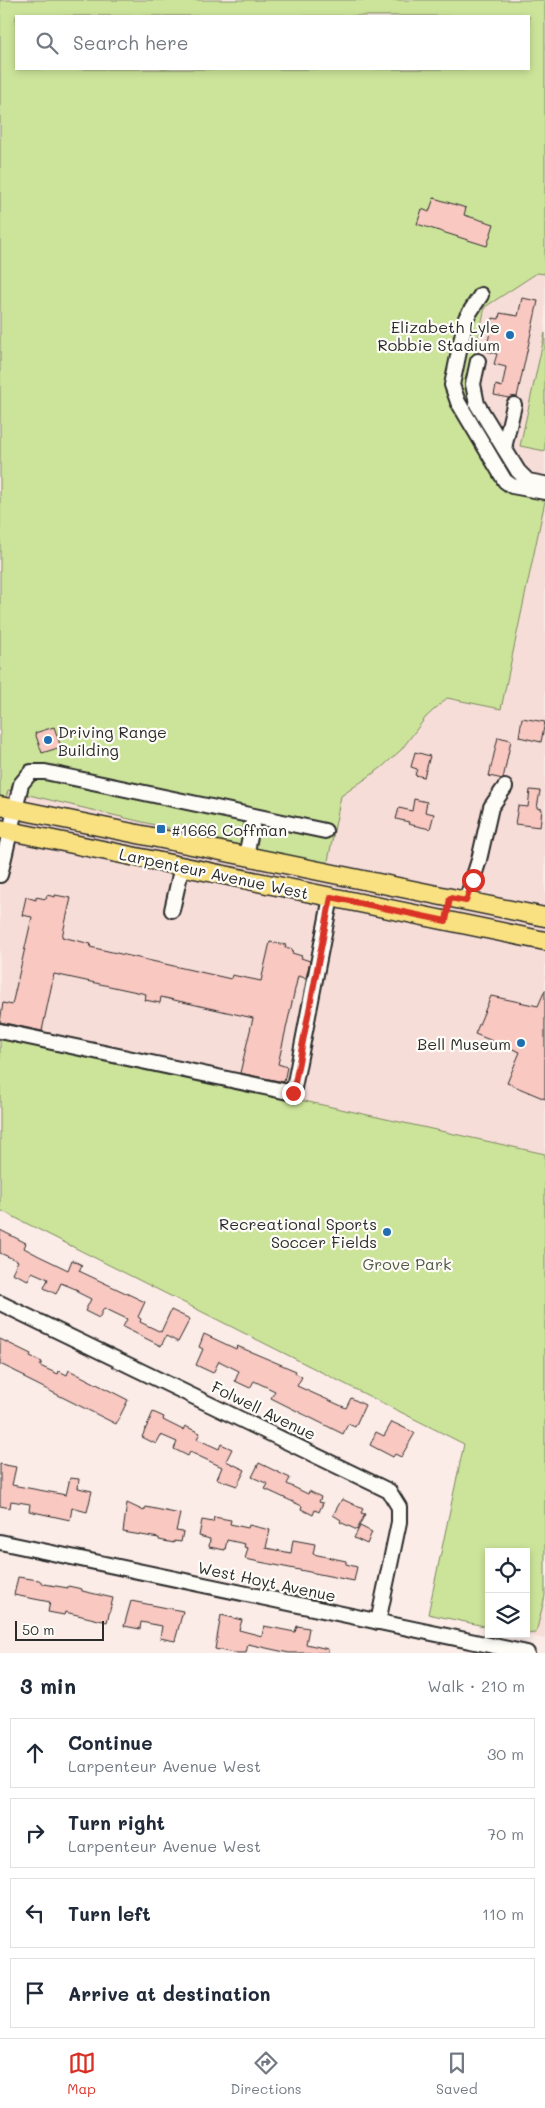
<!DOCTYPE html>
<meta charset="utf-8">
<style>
body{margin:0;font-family:Mali,sans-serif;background:#f2f2f3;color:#1f2937}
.controls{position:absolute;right:15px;bottom:15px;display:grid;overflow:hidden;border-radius:0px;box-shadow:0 2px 8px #0003}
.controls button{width:45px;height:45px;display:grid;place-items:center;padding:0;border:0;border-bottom:1px solid #e0e1e3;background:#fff;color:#1f2937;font:25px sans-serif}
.scale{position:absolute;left:15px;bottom:12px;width:89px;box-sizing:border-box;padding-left:5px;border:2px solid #2b2b2b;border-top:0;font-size:14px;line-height:18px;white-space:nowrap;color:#2b2b2b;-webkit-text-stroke:4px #fdfcf7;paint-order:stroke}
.stop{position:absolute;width:15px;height:15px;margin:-11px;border:4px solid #d93025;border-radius:50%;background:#fff}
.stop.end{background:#d93025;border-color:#fff;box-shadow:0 1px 5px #0008}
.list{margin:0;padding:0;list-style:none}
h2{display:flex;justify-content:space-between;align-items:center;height:65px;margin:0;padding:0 20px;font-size:21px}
h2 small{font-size:16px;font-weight:400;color:#747a83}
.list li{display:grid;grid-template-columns:32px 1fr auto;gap:15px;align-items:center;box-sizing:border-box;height:70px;margin:0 10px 10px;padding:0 10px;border:1px solid #e0e1e3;border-radius:0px}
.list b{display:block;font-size:19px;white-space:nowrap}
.list p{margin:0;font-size:16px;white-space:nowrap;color:#747a83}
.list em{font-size:16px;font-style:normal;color:#747a83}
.icon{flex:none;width:28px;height:28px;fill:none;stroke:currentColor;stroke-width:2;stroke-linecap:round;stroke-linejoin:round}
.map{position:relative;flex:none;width:545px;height:1653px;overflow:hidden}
.search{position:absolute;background:#fff;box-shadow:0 2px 8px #0003;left:15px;right:15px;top:15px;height:55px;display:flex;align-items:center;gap:12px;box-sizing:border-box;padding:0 18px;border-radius:0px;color:#747a83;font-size:19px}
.sheet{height:385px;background:#fff}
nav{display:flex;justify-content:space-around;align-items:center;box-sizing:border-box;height:70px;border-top:1px solid #e0e1e3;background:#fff;font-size:14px;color:#747a83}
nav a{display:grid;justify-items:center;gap:2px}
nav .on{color:#d93025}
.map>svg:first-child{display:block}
.built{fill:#f7ddd8;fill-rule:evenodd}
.green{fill:#cce49a;stroke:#7c8862;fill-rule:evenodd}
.building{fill:#f8c8c1;stroke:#2b2b2b}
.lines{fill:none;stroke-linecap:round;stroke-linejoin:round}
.minor-casing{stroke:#2b2b2b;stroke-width:18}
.major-casing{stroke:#2b2b2b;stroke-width:21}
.minor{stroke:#fdfcf7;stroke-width:14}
.major{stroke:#f9e181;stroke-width:18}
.route{stroke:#d93025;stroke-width:6}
.poi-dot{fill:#1f6fb2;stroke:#fdfcf7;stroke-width:2}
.labels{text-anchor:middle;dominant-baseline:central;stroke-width:4.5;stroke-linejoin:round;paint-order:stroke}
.poi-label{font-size:16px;fill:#2b2b2b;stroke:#fdfcf7;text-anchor:end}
.street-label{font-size:16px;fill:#2b2b2b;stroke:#fdfcf7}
.park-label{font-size:16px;fill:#535947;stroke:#fdfcf7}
</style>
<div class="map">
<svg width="545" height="1653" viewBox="0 0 545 1653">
<rect width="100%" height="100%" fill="#fcece7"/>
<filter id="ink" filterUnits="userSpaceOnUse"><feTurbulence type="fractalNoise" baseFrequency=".02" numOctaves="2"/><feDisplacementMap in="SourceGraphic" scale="10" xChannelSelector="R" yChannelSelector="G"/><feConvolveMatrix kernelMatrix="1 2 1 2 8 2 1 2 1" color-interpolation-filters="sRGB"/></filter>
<g filter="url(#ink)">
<path class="built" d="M0,0H545V1639L522,1634H526V1552H489V1627L428,1614L464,1444L0,1210ZM16,16H529V69H16Z"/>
<g class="green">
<path d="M0,0H545V274L537,273L485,307L465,401L512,481L545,488V501L501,709L447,698L426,717L401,750L381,768L341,796L327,866L8,790L0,825ZM16,16H529V69H16Z"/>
<polygon points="545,333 545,451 520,446"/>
<polygon points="0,1034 545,1154 545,1596 536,1633 522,1634 526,1634 526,1552 489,1552 489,1627 428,1614 464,1444 0,1210"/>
</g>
<g class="building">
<polygon points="434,198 466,208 464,215 494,224 487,246 417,224 422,209 429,212"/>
<polygon points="522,298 538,301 517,397 509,398 494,395 496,385 502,387 506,367 494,364 497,354 486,351 493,318 499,319 500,313 518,316"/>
<polygon points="522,718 545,722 541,742 519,737"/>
<polygon points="54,727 61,747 42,753 35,733"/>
<polygon points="498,737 511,740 503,779 489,776"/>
<polygon points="415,752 430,756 424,777 415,775 417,769 411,767"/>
<polygon points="530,790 540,791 537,808 542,809 540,827 515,824 518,806 528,807"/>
<polygon points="414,799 427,802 425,812 434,814 430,829 408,824 409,822 396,819 399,808 412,811"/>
<polygon points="47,895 55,897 55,895 71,898 62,937 91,944 90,947 231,979 232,975 261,981 270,942 286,945 285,948 293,950 292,953 302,956 301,958 310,961 306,978 298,976 278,1064 287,1067 284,1082 240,1073 253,1018 161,997 160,1003 145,1000 146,994 54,974 42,1031 0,1022 3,1003 12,1005 32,917 22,915 26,897 36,900 36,897 46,899"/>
<polygon points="545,990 545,1099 507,1083 520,1052 475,1034 491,996 538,1006"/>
<polygon points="0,1230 26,1243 24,1248 39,1256 68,1270 72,1260 82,1265 79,1271 145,1302 138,1317 141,1319 140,1322 161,1332 171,1310 190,1319 178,1342 166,1336 161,1346 123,1327 127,1319 104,1308 99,1318 85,1311 91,1299 77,1292 78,1290 61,1283 56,1294 44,1288 48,1279 32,1272 28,1280 12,1273 18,1261 0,1253"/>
<polygon points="204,1334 236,1349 237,1346 296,1371 295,1373 302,1377 297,1386 346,1408 351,1398 365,1405 355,1427 348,1424 343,1434 271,1398 275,1391 254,1381 250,1388 235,1381 239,1371 219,1361 213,1373 196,1365 203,1349 199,1347"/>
<polygon points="0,1339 31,1354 30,1357 42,1362 40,1366 58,1374 59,1371 67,1375 69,1370 128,1400 116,1424 24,1378 25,1376 0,1364"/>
<polygon points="153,1412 164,1417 163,1420 183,1430 185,1426 200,1433 197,1439 219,1449 221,1444 232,1449 226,1461 245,1470 237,1486 217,1479 222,1467 190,1452 188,1456 174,1449 177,1442 161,1435 156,1444 142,1437"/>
<polygon points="392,1422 415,1433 401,1457 395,1454 393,1457 370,1445 376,1432 384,1436"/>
<polygon points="259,1463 290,1478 287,1484 308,1494 309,1491 321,1497 319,1502 323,1503 319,1512 315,1510 313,1515 301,1509 302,1506 265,1489 268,1484 252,1477"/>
<polygon points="0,1464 16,1467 12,1485 66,1495 70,1478 79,1479 78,1488 92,1491 87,1512 72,1508 70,1520 29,1511 30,1504 11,1501 10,1508 0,1506"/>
<polygon points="342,1499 363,1509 361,1513 365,1514 357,1530 340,1522 341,1520 333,1515"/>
<polygon points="127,1503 144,1511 146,1507 180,1514 176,1531 183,1532 181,1542 174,1541 174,1543 159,1540 159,1538 123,1532"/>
<polygon points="214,1517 231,1520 230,1524 248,1528 249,1525 270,1530 266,1548 291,1553 293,1540 315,1544 313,1554 346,1561 346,1564 357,1567 354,1581 245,1559 248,1548 244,1547 245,1544 227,1540 225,1550 209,1547 210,1539 199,1536 202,1520 213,1522"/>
<polygon points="360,1526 372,1532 367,1544 354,1538"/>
<polygon points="18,1577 39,1580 44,1584 68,1588 68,1586 82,1589 82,1591 113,1598 107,1622 65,1612 64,1615 48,1612 50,1602 14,1595"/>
<polygon points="131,1601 183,1611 175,1641 160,1638 162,1626 141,1622 140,1629 124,1626"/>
<polygon points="221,1615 242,1620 239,1630 262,1636 264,1626 295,1632 297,1626 309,1628 306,1644 328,1649 328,1653 289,1653 248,1644 246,1653 233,1653 215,1649"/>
</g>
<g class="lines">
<defs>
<g id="minor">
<polyline points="481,295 466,318 452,385 458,402 505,481 512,486 545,492"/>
<polyline points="478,361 473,384 477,404 518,471 528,481 544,484"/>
<polyline points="504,448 514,405"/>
<polyline points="246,856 254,817"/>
<polyline points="0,875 21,784 31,772 45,772 325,831"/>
<polyline points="466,901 479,860 491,807 505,787"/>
<polyline points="172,910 182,866"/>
<polyline points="0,1031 293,1093 331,897"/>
<polyline points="0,1303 389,1491 399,1507 399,1522 378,1622"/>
<polyline points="0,1542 527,1653"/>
</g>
<g id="major">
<polyline points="0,806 545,917"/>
<polyline points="0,829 545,941"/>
</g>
</defs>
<use href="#minor" class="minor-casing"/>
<use href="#major" class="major-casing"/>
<use href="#minor" class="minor"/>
<use href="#major" class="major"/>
</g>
</g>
<g class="lines" filter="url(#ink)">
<polyline class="route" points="293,1093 331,897 446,921 450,898 466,901 473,880"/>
</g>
<g class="poi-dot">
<circle cx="510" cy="335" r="5"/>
<circle cx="48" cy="740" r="5"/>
<rect x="156" y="824" width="10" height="10" rx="2.5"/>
<circle cx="521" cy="1043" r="5"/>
<circle cx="387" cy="1232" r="5"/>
</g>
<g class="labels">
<g class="poi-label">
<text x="500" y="326">Elizabeth Lyle<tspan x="500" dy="18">Robbie Stadium</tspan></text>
<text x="58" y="731" text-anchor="start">Driving Range<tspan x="58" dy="18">Building</tspan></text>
<text x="171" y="829" text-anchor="start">#1666 Coffman</text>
<text x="511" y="1043">Bell Museum</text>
<text x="377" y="1223">Recreational Sports<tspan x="377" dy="18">Soccer Fields</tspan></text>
</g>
<g class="street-label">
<text transform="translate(214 873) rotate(12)">Larpenteur Avenue West</text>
<text transform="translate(264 1410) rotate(26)">Folwell Avenue</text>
<text transform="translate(267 1581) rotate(12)">West Hoyt Avenue</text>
</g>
<g class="park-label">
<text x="407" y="1263">Grove Park</text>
</g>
</g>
</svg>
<div class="controls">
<button><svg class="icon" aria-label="locate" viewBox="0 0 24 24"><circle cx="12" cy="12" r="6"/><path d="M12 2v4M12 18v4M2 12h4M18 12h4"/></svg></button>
<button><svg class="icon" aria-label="layers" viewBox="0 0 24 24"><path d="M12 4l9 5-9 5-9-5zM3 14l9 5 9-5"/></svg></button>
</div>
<div class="scale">50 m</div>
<div class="stop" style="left:473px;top:880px"></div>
<div class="stop end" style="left:293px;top:1093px"></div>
<div class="search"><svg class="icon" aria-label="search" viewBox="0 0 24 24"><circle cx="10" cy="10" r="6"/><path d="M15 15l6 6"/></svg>Search here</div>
</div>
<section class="sheet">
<h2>3 min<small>Walk · 210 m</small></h2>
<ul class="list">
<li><svg class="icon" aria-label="ahead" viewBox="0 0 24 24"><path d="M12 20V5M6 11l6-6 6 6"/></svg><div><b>Continue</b><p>Larpenteur Avenue West</p></div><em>30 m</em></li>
<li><svg class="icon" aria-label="right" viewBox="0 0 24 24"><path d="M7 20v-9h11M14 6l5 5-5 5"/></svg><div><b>Turn right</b><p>Larpenteur Avenue West</p></div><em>70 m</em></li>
<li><svg class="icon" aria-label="left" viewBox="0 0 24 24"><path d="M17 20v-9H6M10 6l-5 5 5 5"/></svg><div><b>Turn left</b></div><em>110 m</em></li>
<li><svg class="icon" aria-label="arrive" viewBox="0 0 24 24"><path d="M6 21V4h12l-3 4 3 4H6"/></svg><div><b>Arrive at destination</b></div></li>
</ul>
</section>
<nav>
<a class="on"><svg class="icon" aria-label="map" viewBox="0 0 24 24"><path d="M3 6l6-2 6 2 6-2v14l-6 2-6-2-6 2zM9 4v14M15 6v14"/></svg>Map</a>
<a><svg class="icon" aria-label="directions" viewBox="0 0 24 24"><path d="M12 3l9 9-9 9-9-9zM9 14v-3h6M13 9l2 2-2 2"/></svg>Directions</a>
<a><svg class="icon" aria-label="saved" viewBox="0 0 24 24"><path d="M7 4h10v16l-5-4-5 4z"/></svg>Saved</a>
</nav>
